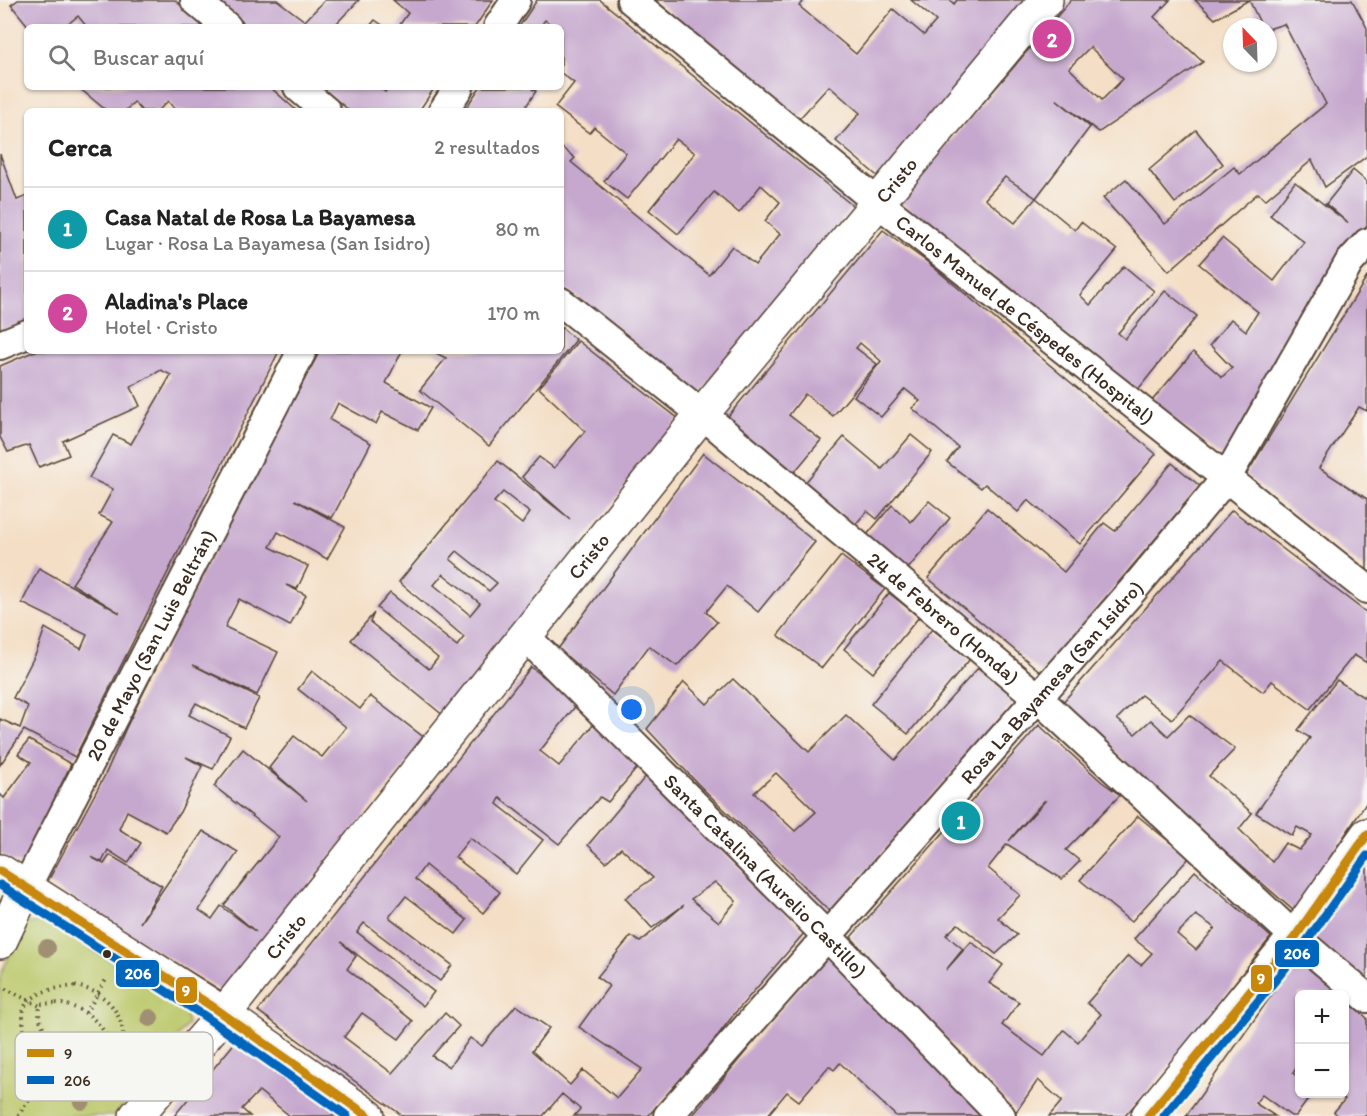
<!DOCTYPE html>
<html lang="es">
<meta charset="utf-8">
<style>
body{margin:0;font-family:Itim,sans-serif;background:#f2f2f2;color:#222}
.controls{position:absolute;right:18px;bottom:18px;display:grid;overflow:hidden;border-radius:9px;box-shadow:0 2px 4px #0004}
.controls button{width:54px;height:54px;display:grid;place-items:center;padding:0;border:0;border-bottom:2px solid #e0e0e0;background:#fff;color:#222;font:30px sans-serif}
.compass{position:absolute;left:1223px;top:18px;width:54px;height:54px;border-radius:50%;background:#fff;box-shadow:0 2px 4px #0004;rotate:337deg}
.you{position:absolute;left:632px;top:710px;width:21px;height:21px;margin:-15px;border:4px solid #fff;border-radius:50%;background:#1a73e8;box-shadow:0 0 0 9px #1a73e833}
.badge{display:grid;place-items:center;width:39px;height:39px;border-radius:50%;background:#ea580c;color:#fff;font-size:20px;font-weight:700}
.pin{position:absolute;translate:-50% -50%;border:3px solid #fff;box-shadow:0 2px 6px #0006}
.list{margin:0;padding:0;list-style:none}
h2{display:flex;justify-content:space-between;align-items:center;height:78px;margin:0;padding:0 24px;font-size:26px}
h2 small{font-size:20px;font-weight:400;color:#767676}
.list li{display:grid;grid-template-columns:39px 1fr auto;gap:18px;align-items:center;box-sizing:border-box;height:84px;padding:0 24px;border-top:2px solid #e0e0e0}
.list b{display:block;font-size:22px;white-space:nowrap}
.list p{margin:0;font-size:20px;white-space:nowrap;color:#767676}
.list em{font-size:20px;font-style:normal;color:#767676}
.icon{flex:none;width:33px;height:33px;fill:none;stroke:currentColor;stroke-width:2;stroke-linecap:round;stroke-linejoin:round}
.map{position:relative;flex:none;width:1367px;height:1116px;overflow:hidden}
.search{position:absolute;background:#fff;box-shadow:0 2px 4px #0004;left:24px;top:24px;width:540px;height:66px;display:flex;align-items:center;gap:15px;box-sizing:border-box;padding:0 21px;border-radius:9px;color:#767676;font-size:22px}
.panel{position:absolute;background:#fff;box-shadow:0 2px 4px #0004;left:24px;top:108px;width:540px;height:246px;border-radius:9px}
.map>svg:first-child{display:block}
.green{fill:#bac768;stroke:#7a7843;stroke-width:1.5}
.building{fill:#c6a8ce;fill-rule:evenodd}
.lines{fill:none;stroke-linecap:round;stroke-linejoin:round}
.minor-casing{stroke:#574537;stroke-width:32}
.tertiary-casing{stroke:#574537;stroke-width:36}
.path{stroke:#574537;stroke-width:4;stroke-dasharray:1.5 4.5;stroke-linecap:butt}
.minor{stroke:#fff;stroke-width:28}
.tertiary{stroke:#fff;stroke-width:33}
.bus-1-casing{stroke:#f6f6f2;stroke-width:14}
.bus-2-casing{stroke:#f6f6f2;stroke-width:14}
.bus-1{stroke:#c88708;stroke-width:9}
.bus-2{stroke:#0065bd;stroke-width:9}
.tree{fill:#a09073}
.bus-dot{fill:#3b2a1e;stroke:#f6f6f2;stroke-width:2}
.labels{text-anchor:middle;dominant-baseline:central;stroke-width:4.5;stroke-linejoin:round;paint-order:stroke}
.street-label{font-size:20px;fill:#3b2a1e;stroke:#f6f6f2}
.key{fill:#f6f6f2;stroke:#beb9b2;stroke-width:1.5}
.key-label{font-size:16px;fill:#3b2a1e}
.line-badge{stroke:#f6f6f2;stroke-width:2}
.badge-label{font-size:16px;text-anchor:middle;font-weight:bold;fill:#fff}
</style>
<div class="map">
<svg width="1367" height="1116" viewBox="0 0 1367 1116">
<rect width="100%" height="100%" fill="#f6f6f2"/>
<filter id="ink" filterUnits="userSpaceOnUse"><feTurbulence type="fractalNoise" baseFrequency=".0167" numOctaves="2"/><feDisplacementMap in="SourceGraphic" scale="12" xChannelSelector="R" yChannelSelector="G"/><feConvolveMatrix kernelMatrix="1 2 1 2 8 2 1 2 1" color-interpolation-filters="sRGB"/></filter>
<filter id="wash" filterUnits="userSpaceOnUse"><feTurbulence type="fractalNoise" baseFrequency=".008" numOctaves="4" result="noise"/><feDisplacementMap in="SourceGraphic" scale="24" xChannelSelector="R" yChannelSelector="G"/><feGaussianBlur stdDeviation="1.35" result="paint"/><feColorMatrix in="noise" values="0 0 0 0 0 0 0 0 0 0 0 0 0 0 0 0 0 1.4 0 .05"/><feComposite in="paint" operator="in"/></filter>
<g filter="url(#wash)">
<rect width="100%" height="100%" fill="#f4dec5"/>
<polygon class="green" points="47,921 185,1008 188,1024 114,1116 0,1116 0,975 25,924"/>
<g id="blocks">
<g class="building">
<polygon points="18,0 175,0 204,27 87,27 78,16 64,27 29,27 11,5"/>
<polygon points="216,0 277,0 305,21 325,0 359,0 333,27 249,27"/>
<polygon points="393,0 493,0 475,27 398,27 408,13"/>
<polygon points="537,0 600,0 853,206 699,395 561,284 561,147 575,158 571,162 709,275 732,246 755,265 780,234 765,221 780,202 761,185 739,213 714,192 678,234 649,210 695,153 676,139 627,199 604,181 626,153 594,127 589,133 555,107 574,83 561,73 561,27 554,27 545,20 540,27 519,27"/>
<polygon points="655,0 805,0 799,6 856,54 893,9 924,35 936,21 911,0 950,0 954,4 957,0 1030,0 882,180 836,141 860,113 829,86 799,119"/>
<path d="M1071,0H1170L1154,17L1203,62L1099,132L1056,99L1090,127L1036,198L1075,230L1081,222L1117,250L1080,295L1090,305L1124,266L1154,291L1118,333L1125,339L1165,291L1197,316L1136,392L899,201ZM1090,47L1123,79L1102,100L1069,68ZM1005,177L1036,198L1015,223L985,199Z"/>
<polygon points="1195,0 1352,0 1367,28 1367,156 1325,187 1312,160 1265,200 1258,193 1169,271 1103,198 1126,179 1165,224 1234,167 1240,174 1326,104 1284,24 1268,29 1268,27 1262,27 1249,0 1215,19"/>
<polygon points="375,20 385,27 369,27"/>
<polygon points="78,87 270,87 297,111 176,111 168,101 158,111 142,111 134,102 125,111 107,111"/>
<polygon points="321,87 378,87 385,92 389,87 435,87 419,111 350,111"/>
<polygon points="480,87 533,87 532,89 536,91 523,111 464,111"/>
<polygon points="1196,130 1223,164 1175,203 1149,170"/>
<polygon points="0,154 17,200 27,196 27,322 0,332"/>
<polygon points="1353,170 1367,182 1367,225 1360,233 1226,459 1151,402 1193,352 1222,377 1232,368 1210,345 1231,319 1246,331 1258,312 1199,264 1222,238 1274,281 1304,242 1270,215 1295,182 1348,223 1326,204"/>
<polygon points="883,230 926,261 1156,454 1080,544 1028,500 1018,512 985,484 981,488 947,462 958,447 912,408 920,401 905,389 881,417 854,396 881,361 860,343 856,348 877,364 833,416 805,394 789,415 821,440 792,475 725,420"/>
<polygon points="1367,277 1367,411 1359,407 1319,468 1367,499 1367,571 1246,475"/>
<polygon points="561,327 576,340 489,446 420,390 446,358 432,351 561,351"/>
<path d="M578,341L679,419L444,716L351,640L374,613L370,622L429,669L438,658L377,608L390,593L457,646L464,637L399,582L498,461L570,519L522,477L539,457L554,468L585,431L539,388ZM503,492L530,513L522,524L494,502ZM457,551L497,583L489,591L450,559ZM443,574L480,603L470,615L434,585Z"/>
<polygon points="35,351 279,351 75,757 24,730 0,765 0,719 20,728 28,706 13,698 37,651 45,628 81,649 87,635 22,603 39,568 120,613 72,584 113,522 99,515 113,489 89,478 113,435 131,444 171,375 161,370 131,387 140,406 63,441 69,455 39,467 29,445 8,452 0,437 0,366"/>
<polygon points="320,351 402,351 386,383 431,408 418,430 382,412 376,424 338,403 330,420 371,443 332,518 295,500 345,527 327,559 278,532 270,547 308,566 297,589 286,585 306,595 290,626 239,599 225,627 278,652 257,695 193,665 259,698 244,728 196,703 189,715 230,736 213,769 186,757 202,766 180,812 166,832 127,811 119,829 141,843 128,863 108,850 102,862 91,857 104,864 110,855 162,886 140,923 203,831 238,852 199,910 212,919 221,906 256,932 224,905 279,837 214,786 243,749 307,801 269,768 294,736 322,757 346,727 298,689 312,671 360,709 370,696 426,739 223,992 47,883 105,775 126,728 235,508"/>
<polygon points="911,435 932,452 877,519 867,511 854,526 804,484 844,437 882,469"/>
<polygon points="703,453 815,542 758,612 727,586 706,612 717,622 677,666 649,646 613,695 558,649"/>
<polygon points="1172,463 1200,486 1042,673 928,578 987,508 1064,572 1104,523 1115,531"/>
<polygon points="929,501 950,518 907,570 866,536 892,505 911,522"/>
<polygon points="1232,510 1367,613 1367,663 1354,655 1310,709 1272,681 1263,692 1223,661 1172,719 1141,695 1117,719 1135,734 1151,720 1168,736 1189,715 1235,749 1209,776 1252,813 1239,829 1272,862 1285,843 1299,850 1312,835 1297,827 1292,836 1256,813 1310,738 1298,730 1337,680 1363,697 1367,692 1367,802 1294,911 1177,809 1062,703"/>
<polygon points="841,556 885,589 822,668 778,635"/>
<polygon points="889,593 919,617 873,673 844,649"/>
<polygon points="932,629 970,659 908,734 871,704"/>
<path d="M531,667L578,703L540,751L559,766L594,724L638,767L608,802L600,797L559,844L500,798L497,804L543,840L516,874L470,838L455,857L500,892L483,913L425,865L415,879L467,920L456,934L406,896L389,917L452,965L440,981L364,923L357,932L434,992L423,1006L341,942L356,956L347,969L413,1021L399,1039L362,1013L344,1037L392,1073L445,1013L459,1026L432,1056L449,1067L470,1038L482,1046L516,1005L549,1028L532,1051L570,1085L583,1070L617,1098L642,1069L579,1027L609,986L597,977L631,936L640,942L684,905L652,928L625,898L653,878L621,848L606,862L588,845L646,776L805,932L735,1013L702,1056L648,1116H574L580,1109L562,1094L543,1116H403L258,1011ZM715,882L736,901L719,922L691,899Z"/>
<path d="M978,668L1017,699L830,912L698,784L647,729L684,682L707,704L733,679L809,752L846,715L895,760ZM776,773L816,812L795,831L754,793Z"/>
<path d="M1039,725L1102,782L1120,795L1066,850L1080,861L1062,879L1007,844L988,868L1020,895L998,918L1017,935L996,954L958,924L946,935L963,949L946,970L971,942L1003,965L989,983L1019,1002L1002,1025L1044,1056L1064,1030L1078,1042L1101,1014L1087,1003L1128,956L1141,965L1152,953L1134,939L1195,871L1271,937L1167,1068L1125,1116H1049L1062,1101L1038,1080L1016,1112L947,1039L913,1008L851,937ZM1044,801H1045L1009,841L1017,831ZM1196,915L1215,928L1196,950L1177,934Z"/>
<polygon points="29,740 71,764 22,866 0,854 0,794 4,798 31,762 18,754"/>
<polygon points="1138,816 1189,858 1131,922 1080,880"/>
<polygon points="1367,866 1367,981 1315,939"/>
<polygon points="829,952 988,1116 896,1116 840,1063 834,1070 829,1066 799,1101 787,1092 767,1116 692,1116"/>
<polygon points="1293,965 1304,965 1340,994 1299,994 1299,1064 1293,1073 1299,1078 1299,1094 1312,1094 1296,1116 1291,1116 1262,1095 1255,1103 1275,1116 1186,1116"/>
<polygon points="1344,998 1367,1018 1367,1116 1339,1116 1334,1112 1345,1099 1339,1094 1344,1094"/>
<polygon points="242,1034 350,1116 290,1116 259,1091 242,1109 250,1116 174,1116"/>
</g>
</g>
</g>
<g filter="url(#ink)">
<use href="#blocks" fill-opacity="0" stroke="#574537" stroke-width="1.5"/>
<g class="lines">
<defs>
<g id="minor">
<polyline points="195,0 227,27"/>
<path id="s1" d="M631,0L876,201L1367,589"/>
<polyline points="498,27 516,0"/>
<polyline points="298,87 326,111"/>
<polyline points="443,111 459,87"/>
<path id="s2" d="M561,302L702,414L1037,697L1295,937L1367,998"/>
<polyline points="0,345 27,334"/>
<path id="s3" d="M526,637L826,935L1001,1116"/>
<path id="s4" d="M26,887L302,351"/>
<path id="s5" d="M668,1116L1132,591L1227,477L1349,263L1367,243"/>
</g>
<g id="tertiary">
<polyline points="0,871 210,1005 368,1116"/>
<polyline points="0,942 26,887"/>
<path id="s6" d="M136,1116L224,1014L702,414L1046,0"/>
<polyline points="1148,1116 1295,937 1367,835"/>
</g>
</defs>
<use href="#minor" class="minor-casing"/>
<use href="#tertiary" class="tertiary-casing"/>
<g class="path">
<polyline points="0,986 40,1006"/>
<path d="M75,986C107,991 125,1014 124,1047C123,1056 120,1064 111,1069C103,1074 94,1076 85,1078C43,1088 27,1068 24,1028C23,1019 21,1009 28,1002C41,989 58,988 75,986Z"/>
<path d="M56,1003C82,1006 101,1020 110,1044L108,1054C81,1061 29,1036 41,1004Z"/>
<polyline points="86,1013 107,978"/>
<polyline points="110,1052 132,1071"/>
<polyline points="18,1116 64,1047"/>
</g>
<use href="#minor" class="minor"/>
<use href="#tertiary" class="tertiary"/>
<defs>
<g id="bus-1">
<polyline points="0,871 210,1005 368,1116"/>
<polyline points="1148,1116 1295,937 1367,835"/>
</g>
<g id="bus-2">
<polyline points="0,885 203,1015 347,1116"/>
<polyline points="1164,1116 1304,945 1367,856"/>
</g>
</defs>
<use href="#bus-1" class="bus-1-casing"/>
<use href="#bus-2" class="bus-2-casing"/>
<use href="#bus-1" class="bus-1"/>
<use href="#bus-2" class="bus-2"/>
</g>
<g class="tree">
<circle cx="47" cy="948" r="9"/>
<circle cx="150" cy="1018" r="9"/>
<circle cx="82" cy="1101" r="9"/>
</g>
</g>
<circle class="bus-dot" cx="107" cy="954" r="5"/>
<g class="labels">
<g class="street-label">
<text stroke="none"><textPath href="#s6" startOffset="1206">Cristo</textPath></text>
<text stroke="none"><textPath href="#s1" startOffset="507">Carlos Manuel de Céspedes (Hospital)</textPath></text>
<text stroke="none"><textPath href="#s6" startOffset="720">Cristo</textPath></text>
<text stroke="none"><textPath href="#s2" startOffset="496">24 de Febrero (Honda)</textPath></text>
<text stroke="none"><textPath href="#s4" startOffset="272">20 de Mayo (San Luis Beltrán)</textPath></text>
<text stroke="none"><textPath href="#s5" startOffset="579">Rosa La Bayamesa (San Isidro)</textPath></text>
<text stroke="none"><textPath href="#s3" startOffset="338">Santa Catalina (Aurelio Castillo)</textPath></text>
<text stroke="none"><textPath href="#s6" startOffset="234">Cristo</textPath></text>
</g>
</g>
<rect x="15" y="1032" width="198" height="69" rx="9" class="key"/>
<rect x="27" y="1049" width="27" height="8" fill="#c88708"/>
<rect x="27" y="1076" width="27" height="8" fill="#0065bd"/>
<g class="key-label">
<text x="64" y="1059">9</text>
<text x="64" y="1086">206</text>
</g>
<g class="line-badge">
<rect x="1274" y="939" width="46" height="29" rx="6" fill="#0065bd"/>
<rect x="115" y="959" width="45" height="29" rx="6" fill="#0065bd"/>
<rect x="1250" y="964" width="23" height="29" rx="6" fill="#c88708"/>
<rect x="175" y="976" width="23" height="28" rx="6" fill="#c88708"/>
</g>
<g class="badge-label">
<text x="1297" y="959">206</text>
<text x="138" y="979">206</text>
<text x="1261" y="984">9</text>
<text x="186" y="996">9</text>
</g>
</svg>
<div class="controls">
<button>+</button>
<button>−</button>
</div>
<svg class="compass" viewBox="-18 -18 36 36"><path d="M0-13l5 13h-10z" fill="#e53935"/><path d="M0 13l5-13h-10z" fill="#767676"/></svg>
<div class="you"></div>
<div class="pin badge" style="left:961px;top:821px;background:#0f9aa8">1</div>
<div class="pin badge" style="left:1052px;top:39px;background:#d1479c">2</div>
<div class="search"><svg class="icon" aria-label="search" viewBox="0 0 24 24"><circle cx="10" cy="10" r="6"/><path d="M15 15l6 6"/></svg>Buscar aquí</div>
<section class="panel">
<h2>Cerca<small>2 resultados</small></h2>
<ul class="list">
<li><span class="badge" style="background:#0f9aa8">1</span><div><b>Casa Natal de Rosa La Bayamesa</b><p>Lugar · Rosa La Bayamesa (San Isidro)</p></div><em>80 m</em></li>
<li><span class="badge" style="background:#d1479c">2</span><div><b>Aladina's Place</b><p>Hotel · Cristo</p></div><em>170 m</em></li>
</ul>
</section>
</div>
